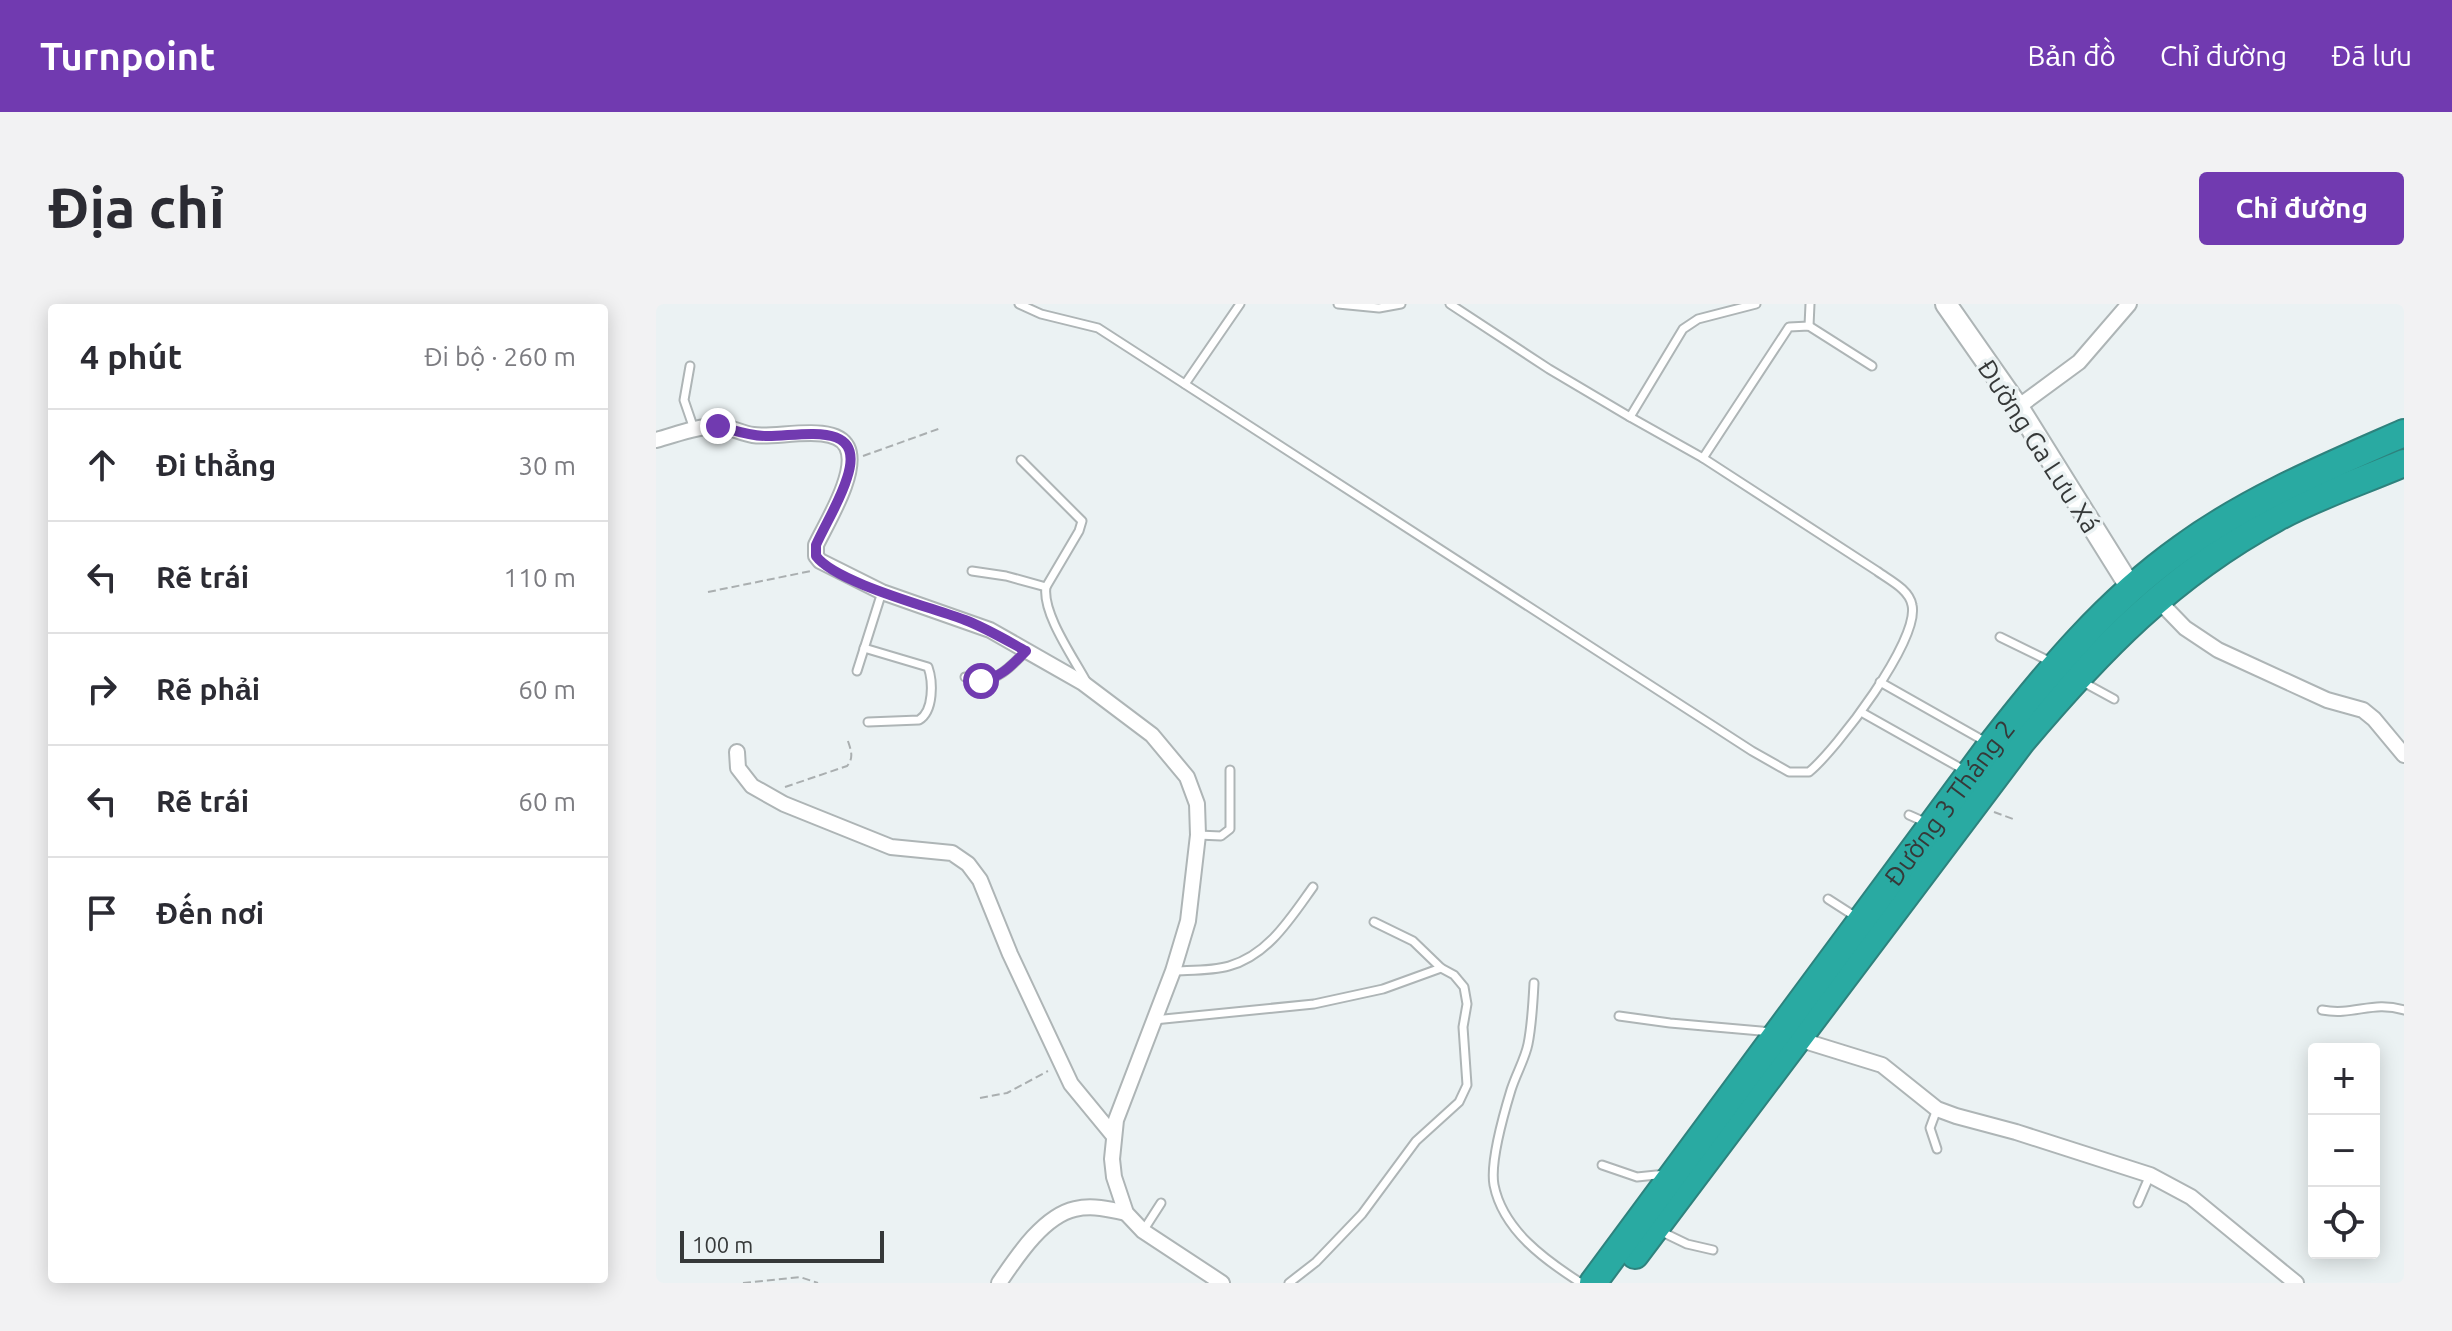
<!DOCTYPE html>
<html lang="vi">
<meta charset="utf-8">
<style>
body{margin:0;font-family:Ubuntu,sans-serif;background:#f2f2f3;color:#2b2b33}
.controls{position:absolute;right:24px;bottom:24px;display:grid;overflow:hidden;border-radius:8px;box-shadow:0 4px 20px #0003}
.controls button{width:72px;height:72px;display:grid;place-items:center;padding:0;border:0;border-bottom:2px solid #e1e1e2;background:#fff;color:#2b2b33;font:40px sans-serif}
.scale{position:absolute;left:24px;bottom:20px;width:204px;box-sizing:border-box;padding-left:8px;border:4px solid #363939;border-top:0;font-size:22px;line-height:28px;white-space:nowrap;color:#363939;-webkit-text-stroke:6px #ebf2f3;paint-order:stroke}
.stop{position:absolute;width:24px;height:24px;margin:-18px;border:6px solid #713ab0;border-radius:50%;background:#fff}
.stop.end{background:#713ab0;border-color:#fff;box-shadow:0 2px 8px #0008}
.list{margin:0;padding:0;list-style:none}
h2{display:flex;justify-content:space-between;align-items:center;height:104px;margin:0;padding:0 32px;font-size:34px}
h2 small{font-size:26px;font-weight:400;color:#7c7c81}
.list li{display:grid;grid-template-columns:52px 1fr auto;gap:24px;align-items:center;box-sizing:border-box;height:112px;padding:0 32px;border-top:2px solid #e1e1e2}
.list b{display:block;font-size:30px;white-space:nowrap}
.list em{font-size:26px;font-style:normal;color:#7c7c81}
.icon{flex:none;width:44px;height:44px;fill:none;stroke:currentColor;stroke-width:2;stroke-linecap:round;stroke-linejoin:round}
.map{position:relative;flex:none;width:1748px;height:979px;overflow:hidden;border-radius:8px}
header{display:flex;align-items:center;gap:48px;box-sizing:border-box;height:112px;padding:0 40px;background:#713ab0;color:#fff}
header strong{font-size:38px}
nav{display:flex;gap:44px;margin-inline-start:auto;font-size:28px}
.intro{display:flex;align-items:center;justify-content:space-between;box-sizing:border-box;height:192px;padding:0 48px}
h1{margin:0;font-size:56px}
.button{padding:20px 36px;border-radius:8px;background:#713ab0;color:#fff;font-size:28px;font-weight:700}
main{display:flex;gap:48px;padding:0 48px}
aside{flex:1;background:#fff;border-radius:8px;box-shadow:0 4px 20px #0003}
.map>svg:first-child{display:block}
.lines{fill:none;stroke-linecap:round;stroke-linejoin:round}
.lane-casing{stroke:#aeb5b6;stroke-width:11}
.street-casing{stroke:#aeb5b6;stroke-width:18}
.secondary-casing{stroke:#aeb5b6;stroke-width:24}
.highway-casing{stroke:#2e827d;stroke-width:30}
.path{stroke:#aaafb0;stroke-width:2;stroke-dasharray:8 4;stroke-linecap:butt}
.lane{stroke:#fff;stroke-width:7}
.street{stroke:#fff;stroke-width:14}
.secondary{stroke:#fff;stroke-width:20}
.highway{stroke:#29aaa2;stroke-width:26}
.route{stroke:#713ab0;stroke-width:10}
.labels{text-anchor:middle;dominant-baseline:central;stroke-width:7;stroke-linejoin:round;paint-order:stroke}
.street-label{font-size:26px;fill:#363939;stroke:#ebf2f3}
</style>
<header>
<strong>Turnpoint</strong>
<nav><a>Bản đồ</a><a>Chỉ đường</a><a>Đã lưu</a></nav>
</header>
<div class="intro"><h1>Địa chỉ</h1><a class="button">Chỉ đường</a></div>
<main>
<aside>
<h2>4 phút<small>Đi bộ · 260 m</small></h2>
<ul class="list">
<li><svg class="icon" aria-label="ahead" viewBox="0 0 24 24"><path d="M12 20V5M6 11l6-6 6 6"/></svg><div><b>Đi thẳng</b></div><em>30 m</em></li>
<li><svg class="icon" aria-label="left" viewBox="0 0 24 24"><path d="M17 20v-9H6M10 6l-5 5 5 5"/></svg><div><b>Rẽ trái</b></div><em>110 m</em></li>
<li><svg class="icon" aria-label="right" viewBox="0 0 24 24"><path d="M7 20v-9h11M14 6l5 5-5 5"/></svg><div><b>Rẽ phải</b></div><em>60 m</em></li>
<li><svg class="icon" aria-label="left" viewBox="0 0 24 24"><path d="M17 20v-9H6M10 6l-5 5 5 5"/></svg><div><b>Rẽ trái</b></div><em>60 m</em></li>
<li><svg class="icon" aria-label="arrive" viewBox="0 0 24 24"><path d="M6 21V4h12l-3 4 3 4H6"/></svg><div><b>Đến nơi</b></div></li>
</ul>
</aside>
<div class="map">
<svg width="1748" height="979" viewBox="0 0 1748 979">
<rect width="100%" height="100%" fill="#ebf2f3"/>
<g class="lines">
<defs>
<g id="lane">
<path d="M363,0L385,10L442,24L1096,447L1133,468H1153C1180,446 1264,336 1256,301C1253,285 1233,276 1221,267L1047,154L974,113L1027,25L1042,15L1100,0"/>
<polyline points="682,0 723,4 745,0"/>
<polyline points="794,0 893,65 974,113"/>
<polyline points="1153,22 1154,0"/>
<polyline points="34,62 28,96 38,125"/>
<polyline points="529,80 584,0"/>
<polyline points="1047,154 1133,23 1153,22 1216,62"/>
<path d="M365,156L426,217L423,227L390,283C386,309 417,353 430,377"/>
<polyline points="316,267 350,272 390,283"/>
<polyline points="1344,333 1397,359"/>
<path d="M208,344L272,363C277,377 278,407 263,416L212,418"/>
<polyline points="201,367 226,288"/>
<path d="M309,373C341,380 349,368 370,347"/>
<polyline points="1425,377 1458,395"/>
<polyline points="1224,378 1330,438"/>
<polyline points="1205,408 1308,466"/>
<polyline points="1253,511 1271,519"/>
<polyline points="542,531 565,532 574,525 574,466"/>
<polyline points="1172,595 1200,613"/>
<path d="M517,667C535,666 556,667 573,662C612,651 634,615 657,583"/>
<path d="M878,679C877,699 876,720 872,740C869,755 860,770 855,786C848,809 834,859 838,881C847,926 889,956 925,979"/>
<path d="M1666,706C1699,712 1716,696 1748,706"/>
<polyline points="963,712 1014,719 1116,728"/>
<polyline points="498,716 658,700 727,685 785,664"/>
<polyline points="1281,805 1274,824 1281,845"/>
<polyline points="946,861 981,873 1010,870"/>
<polyline points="1482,899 1494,871"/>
<polyline points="487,927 505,899"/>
<polyline points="1004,927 1031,940 1057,946"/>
<polyline points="633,979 660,958 706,910 760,837 803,798 811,781 807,723 811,700 808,683 798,671 785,664 757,637 718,618"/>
</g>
<g id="street">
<polyline points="1362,103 1423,58 1473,0"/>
<path d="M0,136C19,131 41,122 61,122C72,122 85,129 97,131C120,135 179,118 191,143C203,167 171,218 160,241V252L164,257L226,288L334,326L427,379L496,431L531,473L541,500L542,531L532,617L517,667L460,816L456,855L458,873L470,909L487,927L566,979"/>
<polyline points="1500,294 1529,324 1562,346 1671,396 1707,406 1718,415 1748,451"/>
<polyline points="81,448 82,464 96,482 128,500 235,543 296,549 312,560 324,576 354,650 415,780 457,831"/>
<polyline points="1142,735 1226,761 1281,805 1300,812 1360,828 1494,871 1535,893 1640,979"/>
<path d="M343,979C360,954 387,912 419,905C436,901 453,905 470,909"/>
</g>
<polyline id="secondary" points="1290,0 1362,103 1475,284"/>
<g id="highway">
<path d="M979,951L1366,437C1442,347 1515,271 1620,214C1660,192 1706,177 1748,159"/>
<path id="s1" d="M937,979L1335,441C1392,368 1450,298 1526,244C1593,195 1673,162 1748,129"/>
</g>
</defs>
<use href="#lane" class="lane-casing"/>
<use href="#street" class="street-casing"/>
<use href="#secondary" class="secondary-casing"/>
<use href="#highway" class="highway-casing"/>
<g class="path">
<polyline points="207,152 285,124"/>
<polyline points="52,288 155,267"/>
<path d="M129,483L191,462C199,453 194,444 191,434"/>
<polyline points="1338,508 1357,515"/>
<polyline points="324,794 351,789 392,767"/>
<polyline points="87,979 144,973 162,979"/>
</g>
<use href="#lane" class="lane"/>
<use href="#street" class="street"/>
<use href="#secondary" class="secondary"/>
<use href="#highway" class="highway"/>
</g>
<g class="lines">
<path class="route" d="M62,122C77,126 94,132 110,132C142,133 211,114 191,174C184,197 170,219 160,241V252C180,279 275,303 309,316C330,324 350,336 370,347C356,361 346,373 325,377"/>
</g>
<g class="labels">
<g class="street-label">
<text transform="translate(1383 142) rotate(57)">Đường Ga Lưu Xá</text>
<text stroke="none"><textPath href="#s1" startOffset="598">Đường 3 Tháng 2</textPath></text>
</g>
</g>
</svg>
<div class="controls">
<button>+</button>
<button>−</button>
<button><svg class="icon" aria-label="locate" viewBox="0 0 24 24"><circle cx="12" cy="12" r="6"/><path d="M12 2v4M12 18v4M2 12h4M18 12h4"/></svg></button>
</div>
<div class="scale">100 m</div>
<div class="stop" style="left:325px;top:377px"></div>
<div class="stop end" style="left:62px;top:122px"></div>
</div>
</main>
